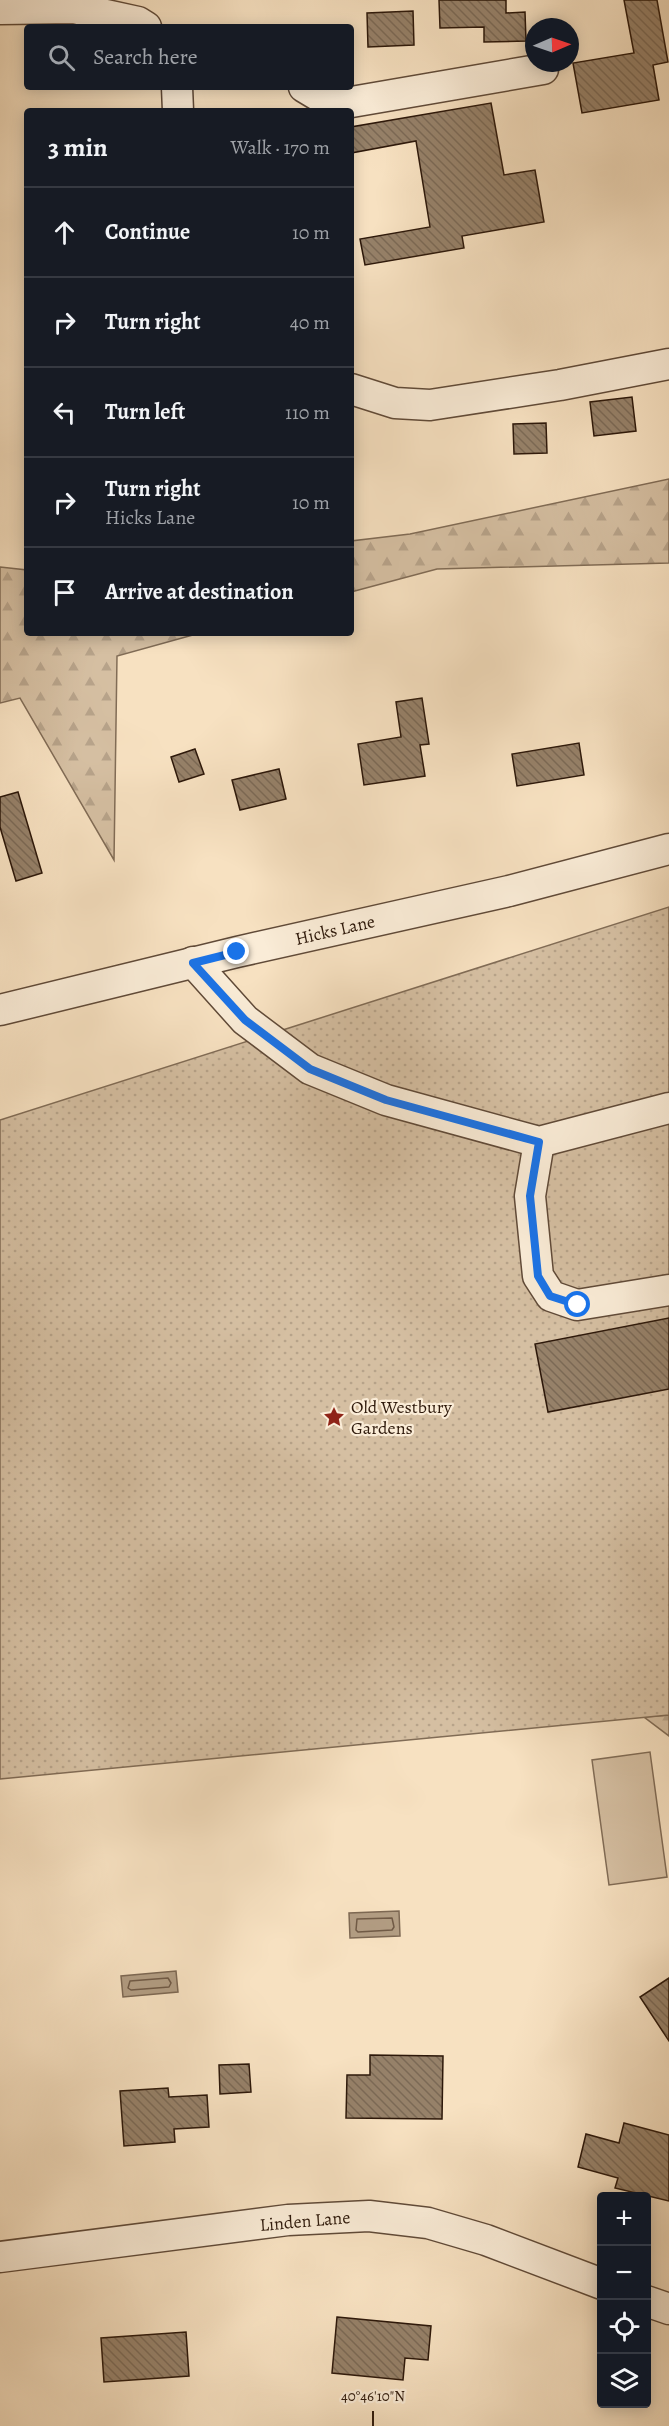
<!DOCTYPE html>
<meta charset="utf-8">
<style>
body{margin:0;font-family:Alegreya,serif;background:#20242c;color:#f1f3f6}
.controls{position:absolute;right:18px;bottom:18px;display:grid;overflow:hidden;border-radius:6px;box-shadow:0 3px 15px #0003}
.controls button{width:54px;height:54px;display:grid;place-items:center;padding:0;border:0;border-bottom:2px solid #363941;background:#171b24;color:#f1f3f6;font:30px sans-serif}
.compass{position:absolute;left:525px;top:18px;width:54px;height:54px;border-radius:50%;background:#171b24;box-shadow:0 3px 15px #0003;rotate:88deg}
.stop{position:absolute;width:18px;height:18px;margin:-14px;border:4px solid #1a73e8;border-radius:50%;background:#fff}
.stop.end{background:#1a73e8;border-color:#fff;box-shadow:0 2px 6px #0008}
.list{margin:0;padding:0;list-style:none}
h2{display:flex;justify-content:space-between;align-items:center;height:78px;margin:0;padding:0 24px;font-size:26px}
h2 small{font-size:20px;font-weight:400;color:#9ea1a6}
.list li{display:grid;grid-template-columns:39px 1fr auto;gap:18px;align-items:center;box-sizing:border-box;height:90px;padding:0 24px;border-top:2px solid #363941}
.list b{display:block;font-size:22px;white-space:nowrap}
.list p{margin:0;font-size:20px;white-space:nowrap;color:#9ea1a6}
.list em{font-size:20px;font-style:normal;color:#9ea1a6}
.icon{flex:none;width:33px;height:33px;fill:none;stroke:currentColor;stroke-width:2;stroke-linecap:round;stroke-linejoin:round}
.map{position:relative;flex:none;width:669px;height:2426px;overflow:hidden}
.search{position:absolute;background:#171b24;box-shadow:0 3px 15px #0003;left:24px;top:24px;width:330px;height:66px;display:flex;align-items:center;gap:15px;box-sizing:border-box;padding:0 21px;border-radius:6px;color:#9ea1a6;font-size:22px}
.panel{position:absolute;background:#171b24;box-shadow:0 3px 15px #0003;left:24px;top:108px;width:330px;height:528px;border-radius:6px}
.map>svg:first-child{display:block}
.grass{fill:#d5bfa2;stroke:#816c56;stroke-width:1.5}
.forest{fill:url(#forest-firs);stroke:#816c56;stroke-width:1.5}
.park{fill:url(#park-dots);stroke:#816c56;stroke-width:1.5}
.water{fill:#b29d83;stroke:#7d6853;stroke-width:1.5}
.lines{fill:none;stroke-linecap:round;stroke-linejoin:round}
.shore{stroke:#705a46;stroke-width:1.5}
.building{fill:url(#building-back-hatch);stroke:#2d180a;stroke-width:1.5}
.minor-casing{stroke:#604a38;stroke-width:33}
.minor{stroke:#faecd7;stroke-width:30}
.route{stroke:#1a73e8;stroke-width:8}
.ticks{fill:none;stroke:#2d180a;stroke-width:2}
.labels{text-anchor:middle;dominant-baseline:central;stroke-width:4.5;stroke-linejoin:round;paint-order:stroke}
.street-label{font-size:18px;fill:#2d180a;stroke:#faecd7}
.poi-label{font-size:18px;fill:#2d180a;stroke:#faecd7;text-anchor:start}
.ticks-label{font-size:15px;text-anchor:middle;fill:#2d180a;stroke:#faecd7;stroke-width:4.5;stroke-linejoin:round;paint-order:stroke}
</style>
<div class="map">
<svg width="669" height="2426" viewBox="0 0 669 2426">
<defs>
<pattern id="forest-firs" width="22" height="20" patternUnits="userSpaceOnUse" patternTransform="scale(1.5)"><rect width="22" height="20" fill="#d5bfa2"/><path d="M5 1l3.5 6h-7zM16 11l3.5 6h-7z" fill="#b7a38a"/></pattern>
<pattern id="park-dots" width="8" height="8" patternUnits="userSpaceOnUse" patternTransform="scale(1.5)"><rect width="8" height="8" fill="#d5bfa2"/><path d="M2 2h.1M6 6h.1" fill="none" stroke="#b7a38a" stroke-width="1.8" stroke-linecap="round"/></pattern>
<pattern id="building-back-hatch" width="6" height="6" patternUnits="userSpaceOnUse" patternTransform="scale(1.5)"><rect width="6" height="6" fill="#968169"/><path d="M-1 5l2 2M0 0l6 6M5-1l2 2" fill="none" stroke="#7b6955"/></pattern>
</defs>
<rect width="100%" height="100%" fill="#f7e1c1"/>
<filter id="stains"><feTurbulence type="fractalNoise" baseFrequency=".00333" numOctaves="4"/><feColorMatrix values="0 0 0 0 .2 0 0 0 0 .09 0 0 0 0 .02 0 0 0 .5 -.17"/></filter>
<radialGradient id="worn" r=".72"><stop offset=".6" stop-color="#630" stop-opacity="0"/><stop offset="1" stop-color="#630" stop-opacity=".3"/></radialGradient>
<polygon class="grass" points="650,1752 667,1877 609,1885 592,1760"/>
<g class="forest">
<polygon points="669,479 669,563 437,569 351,592 351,541 410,534"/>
<polygon points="0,567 27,570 27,633 200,633 117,656 114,860 20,698 0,703"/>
<polygon points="669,1715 669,1736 644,1717"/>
</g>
<polygon class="park" points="669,907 669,1715 0,1779 0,1120"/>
<g class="water">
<polygon points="399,1911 400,1936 350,1938 349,1913"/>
<polygon points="176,1971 178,1992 123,1997 121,1976"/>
</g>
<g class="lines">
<g class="shore">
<polygon points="392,1918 394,1927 392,1930 358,1932 356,1930 357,1919"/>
<polygon points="168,1978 171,1983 169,1987 131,1990 128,1988 130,1981"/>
</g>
</g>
<g class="building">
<polygon points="439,0 506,0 506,13 525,12 526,41 484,42 484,27 440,28"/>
<polygon points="624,0 657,0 668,62 653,65 659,100 582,113 573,63 634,53"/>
<polygon points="413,11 414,45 368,47 367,13"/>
<polygon points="491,103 504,175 535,170 544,222 462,236 464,248 365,265 360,239 430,227 416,141 351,153 351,127"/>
<polygon points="632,397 636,431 594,436 590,402"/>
<polygon points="546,423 547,453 514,454 513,424"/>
<polygon points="422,698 429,744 420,745 425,776 364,785 358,744 401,737 396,702"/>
<polygon points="579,743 584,775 517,786 512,754"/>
<polygon points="195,749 204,774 179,782 171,757"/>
<polygon points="279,769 286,799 240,810 232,780"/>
<polygon points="18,792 42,873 16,881 0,827 0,797"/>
<polygon points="669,1318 669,1389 548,1412 535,1344"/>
<polygon points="669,1978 669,2041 640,1997"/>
<polygon points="370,2055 443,2056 442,2119 346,2118 347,2075 370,2075"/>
<polygon points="249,2064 251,2092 220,2094 219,2065"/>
<polygon points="168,2088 169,2097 207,2095 209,2127 174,2129 175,2142 124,2146 120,2091"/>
<polygon points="624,2123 669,2135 669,2201 615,2188 618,2178 578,2167 586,2134 619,2143"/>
<polygon points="337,2317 431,2326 428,2360 405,2358 403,2380 332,2373"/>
<polygon points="186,2332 189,2376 104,2382 101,2338"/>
</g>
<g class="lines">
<defs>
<g id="minor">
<polyline points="0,9 74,8 138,22 146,27"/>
<polyline points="177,87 178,111"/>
<polyline points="304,87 334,105 543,69"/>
<polyline points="351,389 395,403 430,405 560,385 669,364"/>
<polyline points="193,962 245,1020 310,1069 386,1100 539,1142 669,1108"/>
<polyline points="0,1010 237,952 509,891 669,849"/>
<polyline points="539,1142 530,1196 538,1276 551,1296 577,1305 669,1290"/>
<polyline points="0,2257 288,2220 369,2216 428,2223 486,2240 602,2284"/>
<polyline points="646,2301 669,2309"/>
</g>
</defs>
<use href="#minor" class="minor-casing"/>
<use href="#minor" class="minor"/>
</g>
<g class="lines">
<polyline class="route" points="237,952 193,963 245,1020 310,1069 386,1100 539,1142 530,1196 538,1276 550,1296 578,1305"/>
</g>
<path class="ticks" d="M373,2411V2426"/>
<defs>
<symbol id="sight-bare" viewBox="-9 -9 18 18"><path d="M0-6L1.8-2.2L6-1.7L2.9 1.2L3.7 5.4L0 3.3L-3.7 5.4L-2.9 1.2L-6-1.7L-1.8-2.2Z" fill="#8f2418" stroke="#faecd7" stroke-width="2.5" paint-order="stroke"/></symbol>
</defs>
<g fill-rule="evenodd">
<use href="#sight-bare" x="319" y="1402" width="30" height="30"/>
</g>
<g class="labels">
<g class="street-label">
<text transform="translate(335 930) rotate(-13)">Hicks Lane</text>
<text transform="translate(305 2221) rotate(-5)">Linden Lane</text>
</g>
<g class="poi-label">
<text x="351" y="1407">Old Westbury<tspan x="351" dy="21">Gardens</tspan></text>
</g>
</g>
<g class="ticks-label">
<text x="373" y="2401">40°46'10"N</text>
</g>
<rect width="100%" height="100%" filter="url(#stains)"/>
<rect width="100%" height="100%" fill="url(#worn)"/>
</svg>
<div class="controls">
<button>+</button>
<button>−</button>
<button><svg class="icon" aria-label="locate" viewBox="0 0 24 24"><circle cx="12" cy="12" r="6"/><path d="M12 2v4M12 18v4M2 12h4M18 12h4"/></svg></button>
<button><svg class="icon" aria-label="layers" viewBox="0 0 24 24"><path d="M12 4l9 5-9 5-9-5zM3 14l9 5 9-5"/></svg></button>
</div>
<svg class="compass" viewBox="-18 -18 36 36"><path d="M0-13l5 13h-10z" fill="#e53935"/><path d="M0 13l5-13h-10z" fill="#9ea1a6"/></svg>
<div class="stop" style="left:578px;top:1305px"></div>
<div class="stop end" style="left:237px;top:952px"></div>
<div class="search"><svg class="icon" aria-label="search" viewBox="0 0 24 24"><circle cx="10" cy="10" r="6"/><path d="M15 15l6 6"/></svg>Search here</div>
<section class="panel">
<h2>3 min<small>Walk · 170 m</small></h2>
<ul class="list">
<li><svg class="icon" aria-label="ahead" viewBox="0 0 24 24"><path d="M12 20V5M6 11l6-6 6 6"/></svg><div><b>Continue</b></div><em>10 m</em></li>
<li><svg class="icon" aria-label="right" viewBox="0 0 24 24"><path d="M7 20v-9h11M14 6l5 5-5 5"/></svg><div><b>Turn right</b></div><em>40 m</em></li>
<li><svg class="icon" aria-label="left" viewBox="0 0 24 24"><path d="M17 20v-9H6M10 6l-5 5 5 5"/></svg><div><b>Turn left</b></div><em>110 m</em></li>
<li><svg class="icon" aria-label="right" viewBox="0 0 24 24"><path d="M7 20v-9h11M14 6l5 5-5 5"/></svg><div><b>Turn right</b><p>Hicks Lane</p></div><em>10 m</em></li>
<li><svg class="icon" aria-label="arrive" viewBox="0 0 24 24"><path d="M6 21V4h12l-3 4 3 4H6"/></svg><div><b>Arrive at destination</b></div></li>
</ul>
</section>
</div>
